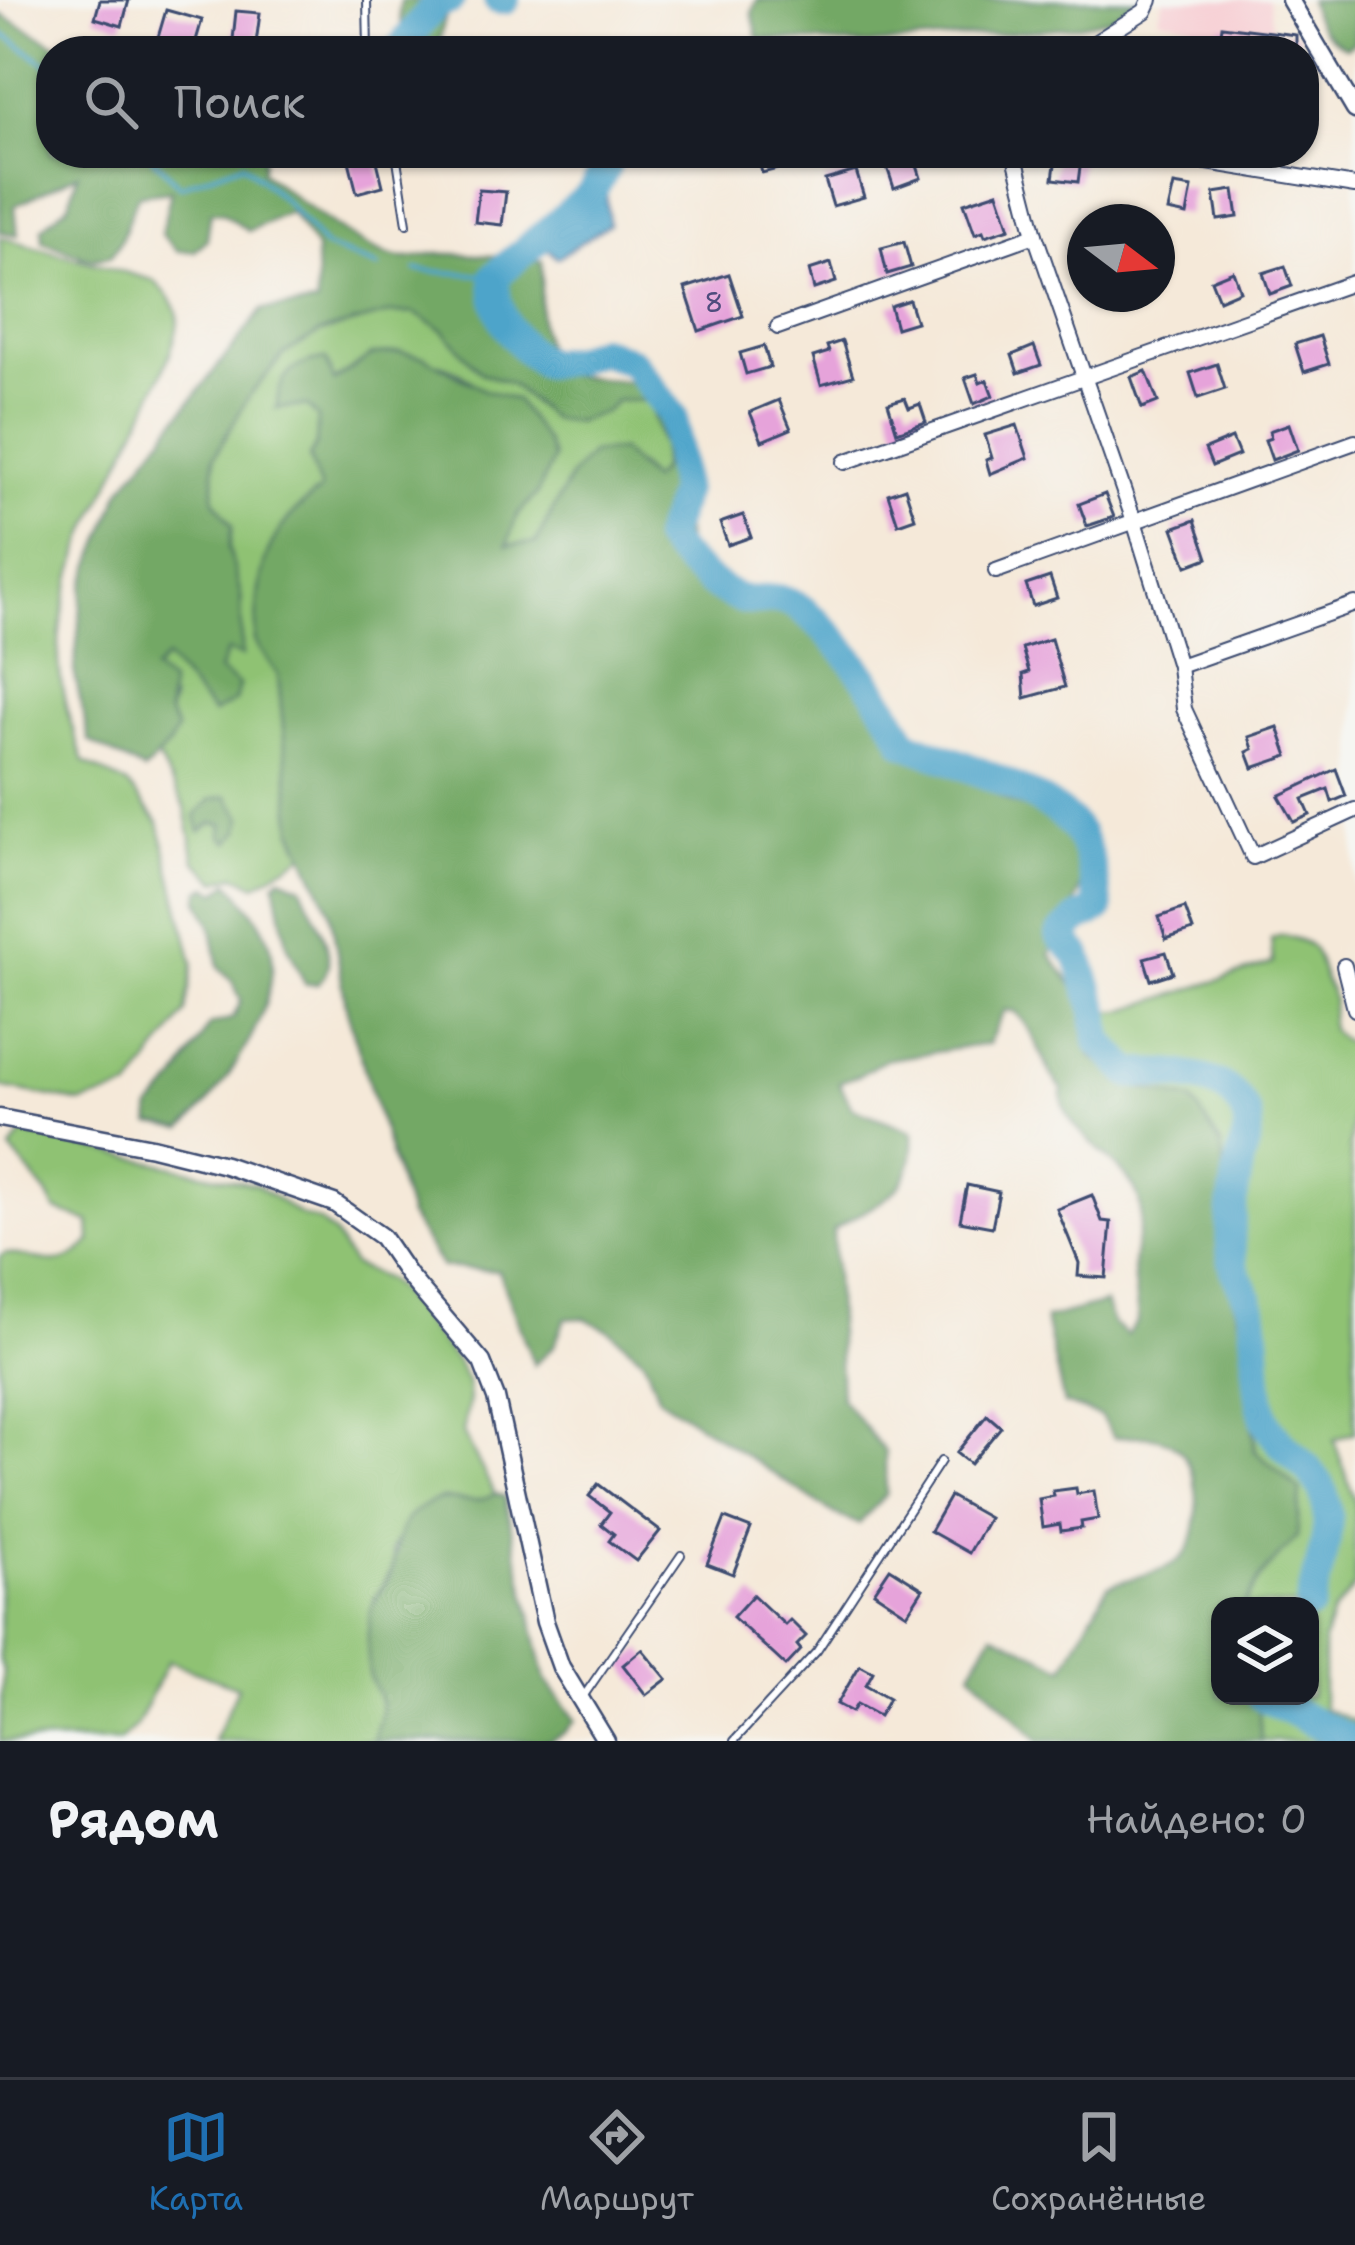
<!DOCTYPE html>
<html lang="ru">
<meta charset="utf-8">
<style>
body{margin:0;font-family:"Shantell Sans",sans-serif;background:#20242c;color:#f1f3f6}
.controls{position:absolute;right:36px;bottom:36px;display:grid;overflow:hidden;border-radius:24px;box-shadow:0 3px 9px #0004}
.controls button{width:108px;height:108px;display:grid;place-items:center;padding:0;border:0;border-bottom:3px solid #363941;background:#171b24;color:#f1f3f6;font:60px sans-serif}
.compass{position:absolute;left:1067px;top:204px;width:108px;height:108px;border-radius:50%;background:#171b24;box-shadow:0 3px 9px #0004;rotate:106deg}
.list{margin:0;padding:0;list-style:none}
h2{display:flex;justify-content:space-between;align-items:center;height:156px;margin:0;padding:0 48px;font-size:51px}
h2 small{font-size:39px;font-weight:400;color:#9ea1a6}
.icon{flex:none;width:66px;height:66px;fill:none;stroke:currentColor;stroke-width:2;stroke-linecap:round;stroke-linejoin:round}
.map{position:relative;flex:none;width:1355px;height:1741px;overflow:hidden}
.search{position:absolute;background:#171b24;box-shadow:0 3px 9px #0004;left:36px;right:36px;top:36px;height:132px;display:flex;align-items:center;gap:30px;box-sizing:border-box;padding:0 42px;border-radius:48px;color:#9ea1a6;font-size:45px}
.sheet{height:336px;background:#171b24}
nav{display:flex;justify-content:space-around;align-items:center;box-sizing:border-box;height:168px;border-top:3px solid #363941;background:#171b24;font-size:33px;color:#9ea1a6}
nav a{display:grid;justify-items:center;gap:6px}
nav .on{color:#1f6fb2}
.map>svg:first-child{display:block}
.built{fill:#f7cfd4}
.green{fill:#8fc273;stroke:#557868;stroke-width:3}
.forest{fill:#73a865;stroke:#476c62;stroke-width:3}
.water{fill:#4ea4ca;stroke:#346a94;stroke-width:3}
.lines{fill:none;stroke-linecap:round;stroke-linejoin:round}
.stream{stroke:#4ea4ca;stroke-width:4.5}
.river{stroke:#4ea4ca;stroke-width:30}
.building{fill:#e6a3da}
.service-casing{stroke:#3c4b70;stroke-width:10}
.minor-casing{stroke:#3c4b70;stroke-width:18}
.tertiary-casing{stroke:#3c4b70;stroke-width:21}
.service{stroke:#fff;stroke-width:6}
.minor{stroke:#fff;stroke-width:14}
.tertiary{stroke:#fff;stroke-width:16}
.labels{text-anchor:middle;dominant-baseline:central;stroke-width:10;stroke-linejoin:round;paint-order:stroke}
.number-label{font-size:27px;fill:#4e4c7d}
</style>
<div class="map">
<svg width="1355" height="1741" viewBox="0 0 1355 1741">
<rect width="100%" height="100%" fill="#f6f6f2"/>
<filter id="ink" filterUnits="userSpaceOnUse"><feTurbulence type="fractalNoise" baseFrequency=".00833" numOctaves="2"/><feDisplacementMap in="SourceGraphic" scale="24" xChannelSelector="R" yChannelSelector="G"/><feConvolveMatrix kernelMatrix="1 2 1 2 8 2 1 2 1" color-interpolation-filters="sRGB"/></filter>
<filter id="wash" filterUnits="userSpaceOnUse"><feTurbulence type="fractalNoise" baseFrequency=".004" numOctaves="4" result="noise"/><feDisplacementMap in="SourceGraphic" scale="48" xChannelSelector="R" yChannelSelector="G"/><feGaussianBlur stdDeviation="2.7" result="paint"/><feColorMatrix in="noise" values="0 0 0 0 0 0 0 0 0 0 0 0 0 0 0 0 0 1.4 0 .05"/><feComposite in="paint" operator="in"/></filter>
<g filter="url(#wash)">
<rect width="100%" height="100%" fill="#f5e9d9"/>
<polygon class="built" points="1164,0 1268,0 1273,31 1298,34 1296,51 1189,38 1192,25 1158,18"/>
<g class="green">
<path d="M0,237L153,280C164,291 176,301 178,317C181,353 105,488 88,530C77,557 67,590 62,618C52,669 67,715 84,762L128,785L159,823L193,963L186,1012L131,1089L82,1103L0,1087Z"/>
<path d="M391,313H414L443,330L481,373L510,383L552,419L617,400H649L662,446V468L651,480L638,465L571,476L535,544L506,545L517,515L537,494C503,427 484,349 393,361C368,364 353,365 333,382L331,370L277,408L307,406L319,417L316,445L309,457L322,490C262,529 259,575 255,641L278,675L293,830L304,855L256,885L236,875L217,881L195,860L185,807L157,757L170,744L168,714L172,701L153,671L166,658L213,713L219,671L227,651L241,655V596L229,549L232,526L214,499V457L249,396L284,354L321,332Z"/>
<path d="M1282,935C1317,944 1314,946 1324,979C1326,985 1331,990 1332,996C1337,1022 1316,1025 1350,1044L1355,1062L1350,1146L1355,1208V1432L1334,1440L1355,1502V1586L1332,1614L1323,1641V1708L1355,1722V1741H1261L1259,1711L1251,1696H1310V1606H1244L1260,1578L1296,1537L1256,1452L1243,1332L1222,1260L1227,1196L1192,1100L1130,1085L1091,1056L1086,1012L1122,1011L1273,963L1271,939Z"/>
<path d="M22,1133L256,1185L302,1216L319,1221L334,1234L353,1265L386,1279L400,1293L458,1364L467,1381L469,1399L463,1433L495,1494L478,1503L441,1498L401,1533L392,1549L393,1567L374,1598L370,1678L379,1695L382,1713L375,1741H214L238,1687L168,1661L136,1726L120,1741H0L3,1670L0,1660V1256L6,1253C42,1258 64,1274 91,1241L90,1222L55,1210L47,1194L11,1150Z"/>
</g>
<g class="forest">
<polygon points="401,0 450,0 438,45 443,51 388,51 402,30 399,11"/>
<polygon points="757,0 1137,0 1109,19 1070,27 929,41 861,45 758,38 752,12"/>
<path d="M1309,0H1355V42L1346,47C1324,37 1314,24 1309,0Z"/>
<path d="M0,14L68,51H51V153H264L262,172C294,196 366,256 404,258C412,259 422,255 431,254C469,253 505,257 542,261L540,323L551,373L649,384C676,435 680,487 686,543L719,575L809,625L888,693L889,733L1010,802L1057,820L1080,849L1081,886L1067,927L1050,954L1080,995L1091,1056L1130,1085L1192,1100L1221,1145L1227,1196L1222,1260L1243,1332L1255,1451L1300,1490L1297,1537L1260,1578L1244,1606H1220V1696H1251L1259,1711L1261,1741H1039L971,1671L993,1633L1064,1667L1108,1586C1129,1578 1161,1573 1179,1560C1205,1539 1202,1468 1177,1448C1159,1432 1135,1436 1114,1438L1100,1416L1064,1404L1045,1319L1105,1303L1113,1324L1127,1335L1138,1321C1137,1303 1133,1283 1133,1265C1134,1237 1148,1219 1136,1192C1120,1156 1058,1131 1062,1089C1040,1066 1039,1033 1015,1012L1005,1010L988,1044L884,1060L860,1075L839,1082L852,1108L913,1131C917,1196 880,1199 833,1230L841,1398L885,1452L886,1494L859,1524L834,1514L659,1398L644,1359L609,1330L584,1318L565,1319L554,1346L534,1365L498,1271L442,1267L409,1216L347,1011L330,911L293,830L278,675L255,642C259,571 261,533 321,490L309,457L316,445L318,417L307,406L277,408C277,376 295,362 326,359L334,381L372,355L401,352L425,357L484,390L516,400L546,442L553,459L537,494L517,515L507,545L536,543L571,476L591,453L620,450L651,480L662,468V446L649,401L617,400L605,412L576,422L552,419L510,383L481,373L443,330L414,313H391L321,332L284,354L249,396L214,457V499L232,526L229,549L241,596L242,656L227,651L219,671L239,685L235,701L213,713L166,658L154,671L170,683L168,714L177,730L170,743L144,771L89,741L74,671L83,587L121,490L262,310L317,304L316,249L290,212L248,231L222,213L211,212L207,239L195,251H177L161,234L171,191L139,195C127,215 126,238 111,256L90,259L43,241L42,228L69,204L78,174L15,206L18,235L0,232Z"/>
<polygon points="227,796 242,817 240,830 229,842 222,836 223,824 212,823 200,831 195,815 212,799"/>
<path d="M281,877L302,886C312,914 345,957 318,984H305L287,944L275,883Z"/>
<path d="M229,882C245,899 271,931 272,955C277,1011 223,1093 183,1129L151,1124L150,1110L177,1080L209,1025L233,1018L241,1001L233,982L219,967L211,924L199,900L200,891L208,887L218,892Z"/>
<path d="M495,1494L504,1496L546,1680L576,1720L564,1733L548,1741H375C374,1728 382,1718 381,1706C380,1695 375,1690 371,1680C366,1663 367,1633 370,1615C372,1596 389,1584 393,1566C398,1539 397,1520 425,1505C453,1490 466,1510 495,1494Z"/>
</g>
<polygon class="water" points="590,185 606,191 609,224 557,258 547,248 546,224 574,194"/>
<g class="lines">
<g class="stream">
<polyline points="0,32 47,64 51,72"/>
<polyline points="148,153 180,186 243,163 286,202 325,247 379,267"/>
<polyline points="416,270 495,276"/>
</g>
<g class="river">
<polyline points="498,0 505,0"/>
<polyline points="398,51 437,3 450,0"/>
<path d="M603,153L607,166L590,195L495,276C494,317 512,340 544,364L574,360L600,350L632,362L673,416L682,493L666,539C681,559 721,597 747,600C758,602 773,597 785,600C823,612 889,706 905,742C947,760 1048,793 1074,827C1090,848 1095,883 1099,909L1078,919L1060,936L1078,955L1096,1010L1099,1041L1130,1073C1166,1075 1228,1070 1245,1112C1253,1131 1242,1148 1239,1166C1233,1196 1226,1236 1234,1267C1238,1282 1249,1294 1252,1309C1259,1345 1254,1384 1265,1419C1271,1437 1293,1454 1307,1468C1347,1509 1318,1558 1310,1606"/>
<polyline points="1261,1696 1353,1741"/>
</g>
</g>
<g id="blocks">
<g class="building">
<polygon points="100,0 129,0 122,26 95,18"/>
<polygon points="166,10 202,20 193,51 154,51"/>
<polygon points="236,11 260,13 255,51 232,49"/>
<polygon points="1222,26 1296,35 1296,50 1220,41"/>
<polygon points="347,153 375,153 383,186 357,193"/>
<polygon points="757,153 821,153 822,158 762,173"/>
<polygon points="913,153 921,178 894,188 885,161"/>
<polygon points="1056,157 1081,160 1078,182 1053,179"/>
<polygon points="856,171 864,197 833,206 825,180"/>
<polygon points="1174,185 1192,188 1187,215 1168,211"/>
<polygon points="479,190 506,192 502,225 475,222"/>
<polygon points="1234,190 1238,217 1218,220 1214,193"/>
<polygon points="998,192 1010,228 985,236 983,231 975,234 964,203"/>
<polygon points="904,242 911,267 887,274 881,248"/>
<polygon points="831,263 836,282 814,289 809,270"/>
<polygon points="1285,266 1292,286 1270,294 1263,273"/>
<polygon points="1233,271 1240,291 1219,300 1211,280"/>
<polygon points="729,274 743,316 699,331 685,288"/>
<polygon points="909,300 916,322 896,328 890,306"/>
<polygon points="1320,336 1329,364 1304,372 1295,344"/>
<polygon points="842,341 853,376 821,385 813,357 829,352 827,346"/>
<polygon points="764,346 770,367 746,374 740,353"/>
<polygon points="1034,346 1041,365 1018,373 1012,355"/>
<polygon points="1217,364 1225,389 1198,398 1190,373"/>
<polygon points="1146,371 1158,402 1142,408 1131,377"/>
<polygon points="977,374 980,383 987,380 993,396 974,404 965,378"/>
<polygon points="905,398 909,408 920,404 926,422 897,432 888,403"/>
<polygon points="779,400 791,429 762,441 750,412"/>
<polygon points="1289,424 1298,450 1272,460 1265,440 1271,438 1269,431"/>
<polygon points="1017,425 1028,458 990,474 986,460 992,458 985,435"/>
<polygon points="1232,438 1239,455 1212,466 1205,449"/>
<polygon points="905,488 915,518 898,524 888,494"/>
<polygon points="1105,494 1114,517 1087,526 1079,504"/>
<polygon points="743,515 751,537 728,545 720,523"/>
<polygon points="1195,520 1208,558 1187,566 1173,528"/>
<polygon points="1050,577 1057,598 1033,606 1026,585"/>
<polygon points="1051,639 1065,687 1025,698 1023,674 1029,672 1022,648"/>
<polygon points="1278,727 1288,756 1253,768 1247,752 1253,749 1249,737"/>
<polygon points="1336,769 1346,796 1332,802 1328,789 1303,799 1310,815 1294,822 1279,796"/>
<polygon points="1185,908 1193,930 1166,939 1159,917"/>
<polygon points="1166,952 1173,973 1151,980 1144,958"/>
<polygon points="967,1185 999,1192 992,1227 960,1221"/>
<polygon points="1092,1195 1102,1221 1111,1222 1106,1278 1078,1276 1079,1263 1057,1209"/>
<polygon points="987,1415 1001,1427 970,1464 956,1453"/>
<polygon points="598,1484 660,1531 636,1561 609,1541 614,1534 601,1524 610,1512 589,1496"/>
<polygon points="1076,1488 1077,1494 1094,1491 1098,1519 1081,1522 1082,1528 1061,1531 1060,1524 1043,1527 1039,1499 1054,1496 1053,1491"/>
<polygon points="950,1496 989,1518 969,1553 930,1531"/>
<polygon points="725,1518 751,1528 733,1574 707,1564"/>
<polygon points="890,1568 923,1589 907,1614 874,1592"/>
<polygon points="753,1595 785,1625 790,1620 806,1636 797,1645 801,1650 786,1666 733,1617"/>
<polygon points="642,1649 667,1679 646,1695 623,1665"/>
<polygon points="860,1665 873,1672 866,1685 889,1698 879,1716 857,1704 852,1712 837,1704"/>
</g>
</g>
</g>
<g filter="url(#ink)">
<use href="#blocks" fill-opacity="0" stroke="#3c4b70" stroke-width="3"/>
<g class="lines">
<defs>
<g id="service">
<polyline points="367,0 368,51"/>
<polyline points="396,153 407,224"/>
<polyline points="583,1697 681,1555"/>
<polyline points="734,1741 817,1651 941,1461"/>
</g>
<g id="minor">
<polyline points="1082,51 1145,11 1150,0"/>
<polyline points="1014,153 1035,235 1134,521 1179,666 1184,709 1253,857 1355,810"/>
<polyline points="1152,153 1355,186"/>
<polyline points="778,327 1035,235"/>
<polyline points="845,462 1355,282"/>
<polyline points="996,571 1355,442"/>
<polyline points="1179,666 1355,604"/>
<polyline points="1344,966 1355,1009"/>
</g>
<g id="tertiary">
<polyline points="1290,0 1355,110"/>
<polyline points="0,1118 152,1147 225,1165 334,1203 382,1237 408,1275 482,1362 496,1398 545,1622 561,1667 606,1741"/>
</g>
</defs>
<use href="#service" class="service-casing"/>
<use href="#minor" class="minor-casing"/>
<use href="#tertiary" class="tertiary-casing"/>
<use href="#service" class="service"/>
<use href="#minor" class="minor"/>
<use href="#tertiary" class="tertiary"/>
</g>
</g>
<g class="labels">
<g class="number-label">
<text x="714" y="302">8</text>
</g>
</g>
</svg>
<div class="controls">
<button><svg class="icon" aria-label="layers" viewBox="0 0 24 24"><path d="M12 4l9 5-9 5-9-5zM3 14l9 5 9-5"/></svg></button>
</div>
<svg class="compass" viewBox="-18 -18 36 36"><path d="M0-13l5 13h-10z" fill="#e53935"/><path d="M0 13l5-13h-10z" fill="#9ea1a6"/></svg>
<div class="search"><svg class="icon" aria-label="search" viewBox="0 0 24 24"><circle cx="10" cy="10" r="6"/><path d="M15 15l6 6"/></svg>Поиск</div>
</div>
<section class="sheet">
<h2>Рядом<small>Найдено: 0</small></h2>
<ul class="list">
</ul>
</section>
<nav>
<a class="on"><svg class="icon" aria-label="map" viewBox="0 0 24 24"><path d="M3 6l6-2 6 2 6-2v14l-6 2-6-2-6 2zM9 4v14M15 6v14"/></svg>Карта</a>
<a><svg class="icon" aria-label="directions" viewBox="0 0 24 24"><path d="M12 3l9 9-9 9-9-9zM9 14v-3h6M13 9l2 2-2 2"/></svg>Маршрут</a>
<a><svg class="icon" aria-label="saved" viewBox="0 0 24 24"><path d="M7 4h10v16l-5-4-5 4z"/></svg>Сохранённые</a>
</nav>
